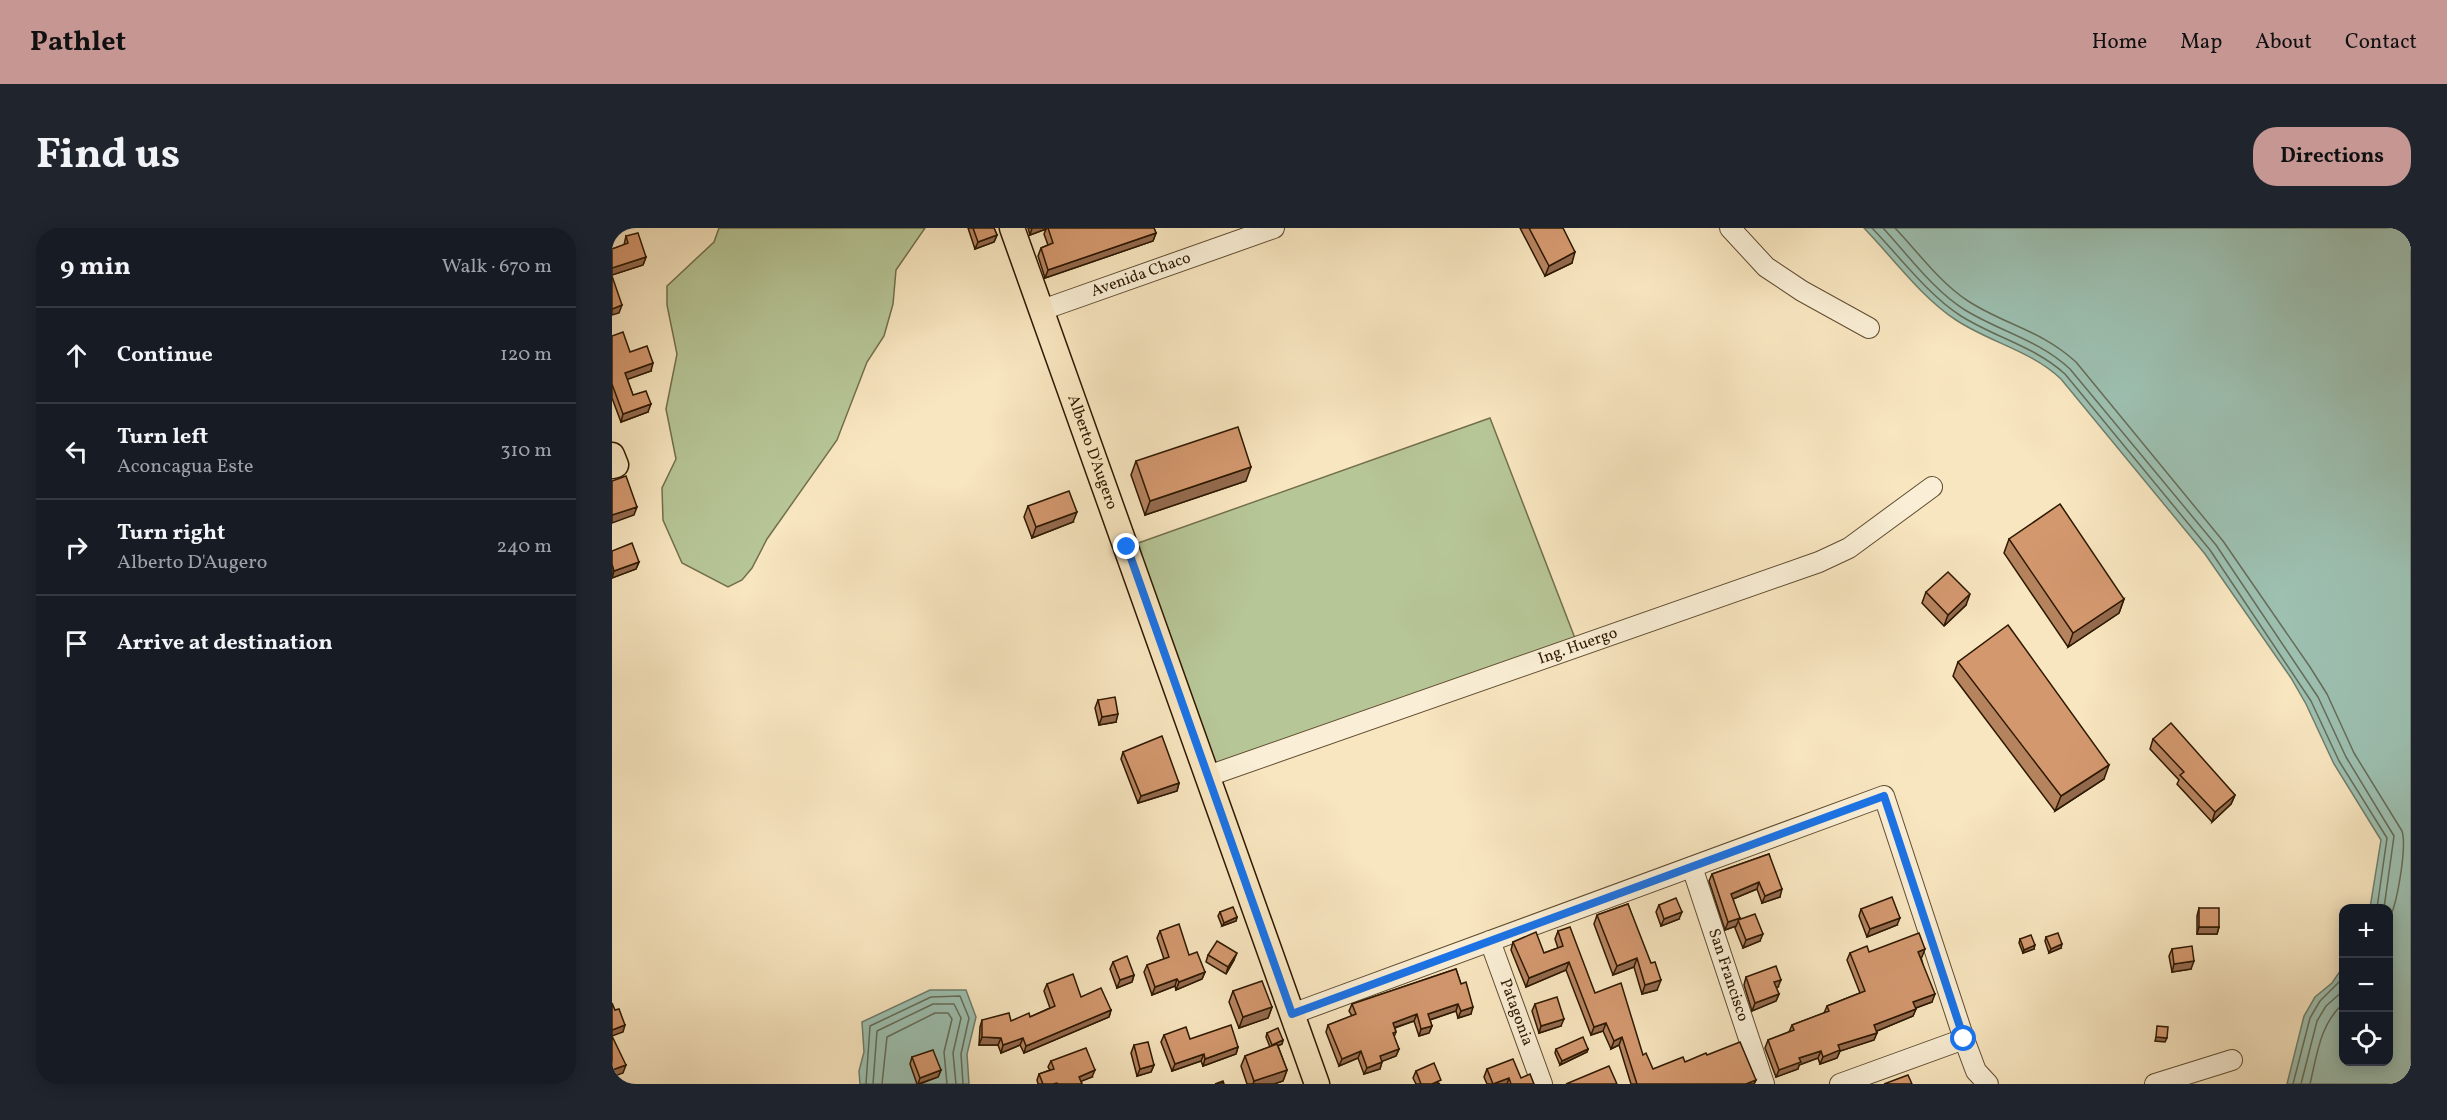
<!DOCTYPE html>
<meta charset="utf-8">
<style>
body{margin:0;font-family:Vollkorn,serif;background:#20242c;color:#f1f3f6}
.controls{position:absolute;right:18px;bottom:18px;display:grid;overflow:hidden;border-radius:12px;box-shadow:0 3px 15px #0003}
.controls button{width:54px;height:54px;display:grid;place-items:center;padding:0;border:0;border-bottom:2px solid #363941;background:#171b24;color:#f1f3f6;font:30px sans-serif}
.stop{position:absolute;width:18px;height:18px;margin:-14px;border:4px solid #1a73e8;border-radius:50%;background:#fff}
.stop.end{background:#1a73e8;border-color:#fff;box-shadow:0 2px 6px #0008}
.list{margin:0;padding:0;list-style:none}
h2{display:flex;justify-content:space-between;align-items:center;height:78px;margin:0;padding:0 24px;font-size:26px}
h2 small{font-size:20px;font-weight:400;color:#9ea1a6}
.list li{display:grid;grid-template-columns:39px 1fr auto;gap:18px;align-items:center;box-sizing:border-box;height:96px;padding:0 24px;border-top:2px solid #363941}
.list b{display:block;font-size:22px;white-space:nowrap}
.list p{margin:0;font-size:20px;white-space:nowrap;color:#9ea1a6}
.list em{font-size:20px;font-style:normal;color:#9ea1a6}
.icon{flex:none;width:33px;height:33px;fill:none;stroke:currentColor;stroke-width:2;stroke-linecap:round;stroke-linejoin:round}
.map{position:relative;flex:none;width:1799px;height:856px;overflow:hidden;border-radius:24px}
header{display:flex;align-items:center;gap:36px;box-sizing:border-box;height:84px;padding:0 30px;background:#c59692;color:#111}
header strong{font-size:28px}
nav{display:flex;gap:33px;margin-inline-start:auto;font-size:21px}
.intro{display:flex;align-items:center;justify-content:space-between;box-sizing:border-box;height:144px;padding:0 36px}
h1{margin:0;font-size:42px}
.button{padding:15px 27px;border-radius:24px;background:#c59692;color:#111;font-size:21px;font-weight:700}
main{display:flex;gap:36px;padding:0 36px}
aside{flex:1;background:#171b24;border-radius:24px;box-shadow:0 3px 15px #0003}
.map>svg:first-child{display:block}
.green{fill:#b7c697;stroke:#726f4c;stroke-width:1.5}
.water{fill:#9dc0b1;stroke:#707d6a;stroke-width:1.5}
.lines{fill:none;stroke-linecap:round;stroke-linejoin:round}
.shore{stroke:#656c58;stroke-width:1.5}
.minor-casing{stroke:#604c30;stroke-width:22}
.major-casing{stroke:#2d1800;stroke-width:27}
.minor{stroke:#faefd6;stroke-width:20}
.major{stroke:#f8e6c0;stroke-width:24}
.wall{fill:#b6835f;stroke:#2d1800;stroke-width:1.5}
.shaded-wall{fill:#946a4e;stroke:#2d1800;stroke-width:1.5}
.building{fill:#d4986f;stroke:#2d1800;stroke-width:1.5}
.route{stroke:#1a73e8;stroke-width:8}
.labels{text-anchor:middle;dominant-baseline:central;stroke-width:5;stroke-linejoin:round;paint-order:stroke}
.street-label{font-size:16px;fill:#2d1800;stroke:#faefd6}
</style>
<header>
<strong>Pathlet</strong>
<nav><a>Home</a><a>Map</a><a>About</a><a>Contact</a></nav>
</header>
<div class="intro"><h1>Find us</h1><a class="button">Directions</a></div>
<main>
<aside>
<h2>9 min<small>Walk · 670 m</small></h2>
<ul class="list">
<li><svg class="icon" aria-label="ahead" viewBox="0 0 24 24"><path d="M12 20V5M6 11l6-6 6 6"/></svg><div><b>Continue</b></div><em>120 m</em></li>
<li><svg class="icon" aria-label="left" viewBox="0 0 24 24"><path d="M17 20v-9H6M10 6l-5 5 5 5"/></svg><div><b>Turn left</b><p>Aconcagua Este</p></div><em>310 m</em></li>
<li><svg class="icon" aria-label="right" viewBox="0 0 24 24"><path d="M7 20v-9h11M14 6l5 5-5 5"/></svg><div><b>Turn right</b><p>Alberto D'Augero</p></div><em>240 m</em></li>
<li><svg class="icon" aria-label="arrive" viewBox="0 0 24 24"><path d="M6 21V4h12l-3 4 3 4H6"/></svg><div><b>Arrive at destination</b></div></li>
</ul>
</aside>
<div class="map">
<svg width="1799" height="856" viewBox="0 0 1799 856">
<rect width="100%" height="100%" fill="#f8e6c0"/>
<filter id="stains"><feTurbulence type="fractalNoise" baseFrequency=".00333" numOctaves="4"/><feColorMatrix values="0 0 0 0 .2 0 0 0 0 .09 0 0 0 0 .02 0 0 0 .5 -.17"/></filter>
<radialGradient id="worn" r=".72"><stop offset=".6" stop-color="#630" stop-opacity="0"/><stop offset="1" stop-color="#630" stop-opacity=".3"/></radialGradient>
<g class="green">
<polygon points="107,0 313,0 284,42 281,76 272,108 255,134 225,212 155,311 140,340 130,352 116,359 70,335 51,292 50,260 64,231 54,181 65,126 55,77 55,58 102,14"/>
<polygon points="878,190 966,418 596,548 515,319"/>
</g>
<g class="water">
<path d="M1252,0H1799V856H1675L1692,788L1703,769L1720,755L1731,739L1732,834H1776V680H1758L1769,612L1722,536L1694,476L1679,450L1593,326L1449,151C1418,122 1379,115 1344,92C1309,69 1281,30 1252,0Z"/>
<polygon points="318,762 354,762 364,789 355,826 357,856 248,856 247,843 252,824 250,794"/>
</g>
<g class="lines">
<g class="shore">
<path d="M1260,0C1287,28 1317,68 1349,88C1384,110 1422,118 1453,146L1598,322L1699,473L1727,533L1775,610L1765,680"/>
<path d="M1271,0C1296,27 1322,63 1353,82C1389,104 1427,112 1458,141L1604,317L1706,469L1734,529L1782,608L1772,680"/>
<path d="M1283,0C1306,24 1328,55 1356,73C1393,97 1429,102 1464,134L1611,313L1698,439L1715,466L1742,525L1790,603C1795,619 1785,679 1776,693"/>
<polyline points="254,856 258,798 319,769 348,768 357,790 349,826 351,856"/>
<polyline points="261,856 265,803 321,776 342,776 349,790 341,825 344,856"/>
<polyline points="270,856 275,809 323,785 336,785 340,791 332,824 335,856"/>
<polyline points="1681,856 1698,790 1708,773 1732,749"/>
<polyline points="1689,856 1705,793 1714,778 1732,762"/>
<path d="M1698,856C1705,827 1708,795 1732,775"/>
</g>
<defs>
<g id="minor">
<polyline points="1118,0 1154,39 1190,63 1257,100"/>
<path id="s1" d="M430,82L662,0"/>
<path id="s2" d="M596,548L1207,334L1237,320L1320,259"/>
<path id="s3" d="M1080,639L1152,856"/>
<path id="s4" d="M878,713L930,856"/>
<polyline points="680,786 1272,568 1352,811 1364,843 1376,856"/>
<polyline points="1228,856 1352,811"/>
<polyline points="1543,856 1620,832"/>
</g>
<g id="major">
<path id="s5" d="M400,0L705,856"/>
<polyline points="0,227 4,237 0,238"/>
</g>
</defs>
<use href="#minor" class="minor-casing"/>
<use href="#major" class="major-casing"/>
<use href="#minor" class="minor"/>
<use href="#major" class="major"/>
</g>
<g class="wall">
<polygon points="356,0 382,0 385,7 382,14 363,21"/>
<polygon points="416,0 542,0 544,5 541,13 433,50 426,28 429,20 436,17 432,6 434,1 418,7"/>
<polygon points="908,0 951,0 960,35 933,48"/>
<polygon points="14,8 34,29 31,37 0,47 0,21 12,17"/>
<polygon points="0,108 18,124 39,143 15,151 21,167 36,184 9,194 0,170"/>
<polygon points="524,233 634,253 533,287 519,247"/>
<polygon points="416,278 461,294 420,310 412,289"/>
<polygon points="1397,311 1512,371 1507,385 1456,419 1392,325"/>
<polygon points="0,323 27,334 24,341 0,350"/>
<polygon points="1314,364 1354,377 1332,398 1310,375"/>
<polygon points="1346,434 1492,551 1443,583 1341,448"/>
<polygon points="486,472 504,494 487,497 483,480"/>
<polygon points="1541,511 1623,567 1619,576 1600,594 1565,556 1567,552 1538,521"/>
<polygon points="511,524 567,555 565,563 526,575 509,531"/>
<polygon points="1157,626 1168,669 1150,675 1145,661 1121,671 1127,692 1148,713 1131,720 1123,700 1124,698 1113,702 1097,653 1100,646"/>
<polygon points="1016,676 1045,762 1030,766 1022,739 1001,747 982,696 985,687"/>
<polygon points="1047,677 1067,691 1049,698 1044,684"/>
<polygon points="1587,680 1607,699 1605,706 1585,706 1585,688"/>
<polygon points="1249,681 1285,697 1255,709 1247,688"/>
<polygon points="608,684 625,689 624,693 610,698 606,688"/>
<polygon points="548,703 577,727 593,744 590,751 564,762 563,758 540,767 532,744 535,737 552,731 545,710"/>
<polygon points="946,703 983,765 1031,827 1041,841 1073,834 1095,827 1144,852 1142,856 1019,856 1007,817 999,821 991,803 979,807 954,742 914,759 899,722 901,714 932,725 946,720 943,711"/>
<polygon points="1434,709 1449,720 1437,725 1433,713"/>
<polygon points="1408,711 1422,721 1411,725 1407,715"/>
<polygon points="1560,721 1579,741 1560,744 1557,728"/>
<polygon points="1257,724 1310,729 1309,729 1320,774 1304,780 1301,788 1265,803 1262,812 1228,823 1225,830 1208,836 1206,830 1187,837 1186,841 1164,849 1153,820 1156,812 1177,804 1180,797 1212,785 1215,778 1248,765 1235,732 1238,725"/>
<polygon points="596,727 622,732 614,746 594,734"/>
<polygon points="501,734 522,747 520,754 505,760 498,741"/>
<polygon points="844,741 859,786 846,790 844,783 818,792 820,798 817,805 807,808 802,793 783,800 784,804 782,809 787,821 784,828 770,833 768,841 752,846 746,830 727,838 714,804 716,797 740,788 737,783 740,776"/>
<polygon points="1134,749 1166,759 1164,760 1167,766 1164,773 1140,783 1132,757"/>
<polygon points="435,756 499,782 497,789 412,825 408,817 389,825 386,817 367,817 368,799 370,792 399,793 418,789 438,780 432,763"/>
<polygon points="621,763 660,779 656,790 627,800 617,774"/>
<polygon points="923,776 949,798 927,805 920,783"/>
<polygon points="655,805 671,812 670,816 666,818 675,842 671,853 662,856 635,856 629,838 633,828 658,819 654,809"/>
<polygon points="552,807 578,811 626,819 624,826 591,838 589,833 560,843 549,814"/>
<polygon points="522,817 542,837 539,844 525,848 519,825"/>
<polygon points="944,821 976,821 975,824 948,837 943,825"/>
<polygon points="300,829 329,842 326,849 308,856 305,856 298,836"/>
<polygon points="439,833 480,849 469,853 470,856 426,856 425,852 427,846 438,842 436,839"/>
<polygon points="875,841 909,850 922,856 875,856 872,849"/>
<polygon points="804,843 828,856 804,856 801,850"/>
</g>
<g class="shaded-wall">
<polygon points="420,0 434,0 434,1 418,7"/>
<polygon points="544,5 541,13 433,50 436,42"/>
<polygon points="385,7 382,14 363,21 366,14"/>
<polygon points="963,24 960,35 933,48 937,38"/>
<polygon points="34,29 31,37 0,47 0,40"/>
<polygon points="10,77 7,85 0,87 0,81"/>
<polygon points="41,135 39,143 11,153 13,145"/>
<polygon points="39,176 36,184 9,194 11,186"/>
<polygon points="639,239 634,253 533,287 538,273"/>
<polygon points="25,279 22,287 0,295 0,287"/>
<polygon points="465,284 461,294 420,310 424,299"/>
<polygon points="27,334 24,341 0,350 2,343"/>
<polygon points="1358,366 1354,377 1332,398 1336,387"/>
<polygon points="1512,371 1507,385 1456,419 1461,405"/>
<polygon points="506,486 504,494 487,497 490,489"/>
<polygon points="1497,537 1492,551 1443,583 1449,568"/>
<polygon points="567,555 565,563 526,575 529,568"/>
<polygon points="1623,567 1619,576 1600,594 1603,584"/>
<polygon points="1147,654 1145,661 1116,673 1119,666"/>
<polygon points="1170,661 1168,669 1150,675 1153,668"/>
<polygon points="1070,684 1067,691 1049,698 1052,691"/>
<polygon points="625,689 624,693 610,698 612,695"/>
<polygon points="1128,690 1124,698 1113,702 1116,694"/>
<polygon points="1288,690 1285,697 1255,709 1258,701"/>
<polygon points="1587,699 1607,699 1605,706 1585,706"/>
<polygon points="1151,706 1148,713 1131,720 1134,712"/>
<polygon points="1450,716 1449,720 1437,725 1439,721"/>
<polygon points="1423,717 1422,721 1411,725 1412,722"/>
<polygon points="1313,721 1310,729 1304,731 1306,724"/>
<polygon points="625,725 622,732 614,746 616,739"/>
<polygon points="1025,730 1022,739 1001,747 1005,738"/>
<polygon points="1582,733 1579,741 1560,744 1562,736"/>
<polygon points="957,734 954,742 914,759 917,750"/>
<polygon points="593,744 590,751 564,762 567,754"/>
<polygon points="522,747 520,754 505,760 508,752"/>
<polygon points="565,751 563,758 540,767 543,759"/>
<polygon points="1049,752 1045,762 1030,766 1033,757"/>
<polygon points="1169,752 1166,759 1159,762 1162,754"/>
<polygon points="1167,766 1164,773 1140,783 1143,775"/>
<polygon points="1323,766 1320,774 1298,782 1301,774"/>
<polygon points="846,776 844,783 814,793 816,786"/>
<polygon points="660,779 656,790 627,800 631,789"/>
<polygon points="861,779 859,786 846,790 849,783"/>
<polygon points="1304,781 1301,788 1260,805 1262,797"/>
<polygon points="499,782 497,789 412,825 414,818"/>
<polygon points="805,786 802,793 778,801 781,795"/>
<polygon points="952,791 949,798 927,805 929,798"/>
<polygon points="994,795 991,803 979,807 982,799"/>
<polygon points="13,797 11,804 0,808 0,802"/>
<polygon points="820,798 817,805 807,808 809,801"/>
<polygon points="1265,805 1262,812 1228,823 1225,830 1208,836 1211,829 1226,817"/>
<polygon points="370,809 389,810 386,817 367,817"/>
<polygon points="1010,809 1007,817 999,821 1002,813"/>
<polygon points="1544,809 1555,810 1553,814 1543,813"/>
<polygon points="411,810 408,817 389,825 391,817"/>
<polygon points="671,812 670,816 659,821 660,817"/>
<polygon points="626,819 624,826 591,838 593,831"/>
<polygon points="787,821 784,828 766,835 768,828"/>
<polygon points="976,821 975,824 948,837 950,833"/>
<polygon points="749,823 746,830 727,838 730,831"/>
<polygon points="1209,823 1206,830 1187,837 1186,841 1164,849 1167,842 1187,830"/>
<polygon points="592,826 589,833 560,843 563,836"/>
<polygon points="770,834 768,841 752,846 755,840"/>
<polygon points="14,837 11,845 0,849 0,842"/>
<polygon points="542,837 539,844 525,848 528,841"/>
<polygon points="329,842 326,849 306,856 308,850"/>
<polygon points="483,842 480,849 465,855 467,849"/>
<polygon points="675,842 671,853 662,856 641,856 642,853"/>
<polygon points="897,850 895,856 881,856"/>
<polygon points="1144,852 1142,856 1134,856"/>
</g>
<g class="building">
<polygon points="361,0 382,0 385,7 366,14"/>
<polygon points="436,0 542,0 544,5 436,42 429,20 441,15"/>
<polygon points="917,0 951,0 963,24 937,38"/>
<polygon points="26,5 34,29 0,40 0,21 16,15 14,8"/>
<polygon points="0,48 10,77 0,81"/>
<polygon points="11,104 18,124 35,118 41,135 13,145 21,167 34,163 39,176 11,186 0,156 0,108"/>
<polygon points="626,199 639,239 538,273 524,233"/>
<polygon points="14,248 25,279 0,287 0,253"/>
<polygon points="457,263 465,284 424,299 416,278"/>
<polygon points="1448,276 1512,371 1461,405 1397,311"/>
<polygon points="20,315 27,334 2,343 0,336 0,323"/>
<polygon points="1336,344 1358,366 1336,387 1314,364"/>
<polygon points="1396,397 1497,537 1449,568 1346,434"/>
<polygon points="503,469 506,486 490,489 486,472"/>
<polygon points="1559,495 1623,567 1603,584 1568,547 1572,544 1541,511"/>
<polygon points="550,508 567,555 529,568 511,524"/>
<polygon points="1157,626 1170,661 1153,668 1147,654 1119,666 1128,690 1116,694 1100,646"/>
<polygon points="1280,669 1288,690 1258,701 1249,681"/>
<polygon points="1064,670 1070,684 1052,691 1047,677"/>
<polygon points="1016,676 1039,735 1043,734 1049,752 1033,757 1025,730 1005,738 985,687"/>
<polygon points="621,679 625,689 612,695 608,684"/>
<rect x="1587" y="680" width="20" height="19"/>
<polygon points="1143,686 1151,706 1134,712 1126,692"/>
<polygon points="567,696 577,727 585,724 593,744 567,754 565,751 543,759 535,737 557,729 548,703"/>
<polygon points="958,699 983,765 1009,755 1031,827 1034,825 1041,841 1071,829 1073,834 1094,825 1095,827 1128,814 1144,852 1134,856 1025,856 1010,809 1002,813 994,795 982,799 957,734 917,750 901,714 924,704 932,725 951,718 946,703"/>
<polygon points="1307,705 1313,721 1306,724 1323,766 1301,774 1304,781 1262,797 1265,805 1226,817 1228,822 1211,829 1209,823 1187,830 1189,834 1167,842 1156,812 1182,802 1180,797 1217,783 1215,778 1253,763 1238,725 1255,718 1257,724"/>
<polygon points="1446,705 1450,716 1439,721 1434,709"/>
<polygon points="1419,707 1423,717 1412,722 1408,711"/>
<polygon points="605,713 625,725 616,739 596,727"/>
<polygon points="1580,718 1582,733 1562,736 1560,721"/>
<polygon points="515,728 522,747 508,752 501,734"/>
<polygon points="1164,738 1169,752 1162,754 1167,766 1143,775 1134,749"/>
<polygon points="844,741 849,756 854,754 861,779 849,783 846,776 816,786 820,798 809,801 805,786 781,795 784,804 781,805 787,821 768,828 770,834 755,840 749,823 730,831 716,797 744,786 740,776"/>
<polygon points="461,746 469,769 489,760 499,782 414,818 411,810 391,817 389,810 370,809 370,792 397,785 399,793 417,785 418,789 443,778 435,756"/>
<polygon points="650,753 660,779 631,789 621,763"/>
<polygon points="945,769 952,791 929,798 923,776"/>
<polygon points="0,775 3,782 7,781 13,797 0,802"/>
<polygon points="619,797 626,819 593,831 592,826 563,836 552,807 574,799 578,811"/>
<polygon points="1545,798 1556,799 1555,810 1544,809"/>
<polygon points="666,800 671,812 660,817 655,805"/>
<polygon points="0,808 14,837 0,842"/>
<polygon points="971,809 976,821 950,833 944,821"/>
<polygon points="536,814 542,837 528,841 522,817"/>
<polygon points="665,816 675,842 642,853 633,828"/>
<polygon points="474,820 483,842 467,849 470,856 446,856 445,855 441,856 431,856 427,846 442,841 439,833"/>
<polygon points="321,822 329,842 308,850 300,829"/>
<polygon points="901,831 909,850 918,846 922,856 899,856 897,850 881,856 875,841"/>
<polygon points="822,835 829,852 820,856 809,856 804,843"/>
<polygon points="997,838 1005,856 954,856"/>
<polygon points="1296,847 1300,856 1272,856"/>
<polygon points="611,853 612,856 603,856"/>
</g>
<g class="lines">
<polyline class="route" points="515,319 680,786 1272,568 1352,811"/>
</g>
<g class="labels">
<g class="street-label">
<text stroke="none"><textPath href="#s1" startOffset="105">Avenida Chaco</textPath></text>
<text stroke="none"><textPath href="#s5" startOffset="238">Alberto D'Augero</textPath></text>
<text stroke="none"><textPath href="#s2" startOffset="392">Ing. Huergo</textPath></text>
<text stroke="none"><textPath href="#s3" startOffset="114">San Francisco</textPath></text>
<text stroke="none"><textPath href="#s4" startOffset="76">Patagonia</textPath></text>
</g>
</g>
<rect width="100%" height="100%" filter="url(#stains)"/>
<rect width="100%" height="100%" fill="url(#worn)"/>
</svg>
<div class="controls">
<button>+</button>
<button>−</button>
<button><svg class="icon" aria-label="locate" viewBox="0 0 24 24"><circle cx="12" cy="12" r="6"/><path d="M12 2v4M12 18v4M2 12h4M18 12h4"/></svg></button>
</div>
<div class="stop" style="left:1352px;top:811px"></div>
<div class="stop end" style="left:515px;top:319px"></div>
</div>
</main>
